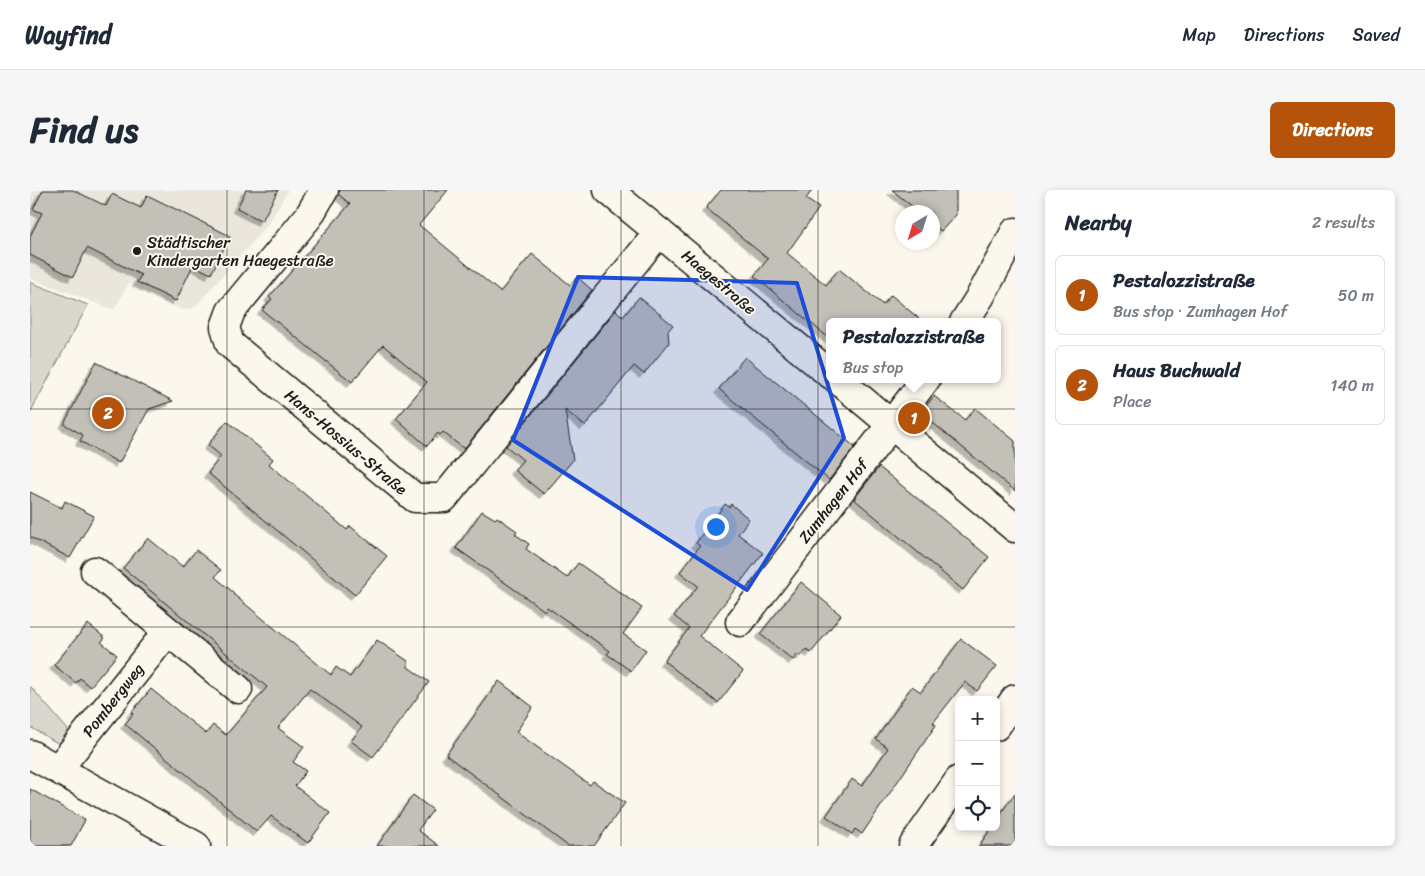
<!DOCTYPE html>
<meta charset="utf-8">
<style>
body{margin:0;font-family:Sriracha,sans-serif;background:#f6f6f7;color:#1f2937}
.controls{position:absolute;right:15px;bottom:15px;display:grid;overflow:hidden;border-radius:8px;box-shadow:0 2px 8px #0003}
.controls button{width:45px;height:45px;display:grid;place-items:center;padding:0;border:0;border-bottom:1px solid #e0e1e3;background:#fff;color:#1f2937;font:25px sans-serif}
.compass{position:absolute;left:865px;top:15px;width:45px;height:45px;border-radius:50%;background:#fff;box-shadow:0 2px 8px #0003;rotate:218deg}
.you{position:absolute;left:685px;top:336px;width:18px;height:18px;margin:-12px;border:4px solid #fff;border-radius:50%;background:#1a73e8;box-shadow:0 0 0 8px #1a73e833}
.badge{display:grid;place-items:center;width:32px;height:32px;border-radius:50%;background:#b45309;color:#fff;font-size:16px;font-weight:700}
.pin{position:absolute;translate:-50% -50%;border:2px solid #fff;box-shadow:0 1px 5px #0006}
.popup{position:absolute;left:796px;top:128px;width:175px;height:65px;box-sizing:border-box;display:grid;place-content:center;border-radius:8px;background:#fff;filter:drop-shadow(0 1px 4px #0005);font-size:16px;white-space:nowrap;color:#747a83}
.popup b{font-size:19px;color:#1f2937}
.popup::after{content:'';position:absolute;left:50%;top:100%;margin-left:-10px;border:10px solid transparent;border-top-color:#fff}
.list{margin:0;padding:0;list-style:none}
h2{display:flex;justify-content:space-between;align-items:center;height:65px;margin:0;padding:0 20px;font-size:21px}
h2 small{font-size:16px;font-weight:400;color:#747a83}
.list li{display:grid;grid-template-columns:32px 1fr auto;gap:15px;align-items:center;box-sizing:border-box;height:80px;margin:0 10px 10px;padding:0 10px;border:1px solid #e0e1e3;border-radius:8px}
.list b{display:block;font-size:19px;white-space:nowrap}
.list p{margin:0;font-size:16px;white-space:nowrap;color:#747a83}
.list em{font-size:16px;font-style:normal;color:#747a83}
.icon{flex:none;width:28px;height:28px;fill:none;stroke:currentColor;stroke-width:2;stroke-linecap:round;stroke-linejoin:round}
.map{position:relative;flex:none;width:985px;height:656px;overflow:hidden;border-radius:8px}
header{display:flex;align-items:center;gap:30px;box-sizing:border-box;height:70px;padding:0 25px;background:#fff;border-bottom:1px solid #e0e1e3}
header strong{font-size:24px}
nav{display:flex;gap:28px;margin-inline-start:auto;font-size:18px}
.intro{display:flex;align-items:center;justify-content:space-between;box-sizing:border-box;height:120px;padding:0 30px}
h1{margin:0;font-size:35px}
.button{padding:12px 22px;border-radius:8px;background:#b45309;color:#fff;font-size:18px;font-weight:700}
main{display:flex;gap:30px;padding:0 30px}
aside{flex:1;background:#fff;border-radius:8px;box-shadow:0 2px 8px #0003}
.map>svg:first-child{display:block}
.built{fill:#eae6dc}
.green{fill:#dad7ce;stroke:#7b7a75}
.building{fill:#c3c0b8;stroke:#1c1c1c;filter:url(#shadow)}
.lines{fill:none;stroke-linecap:round;stroke-linejoin:round}
.minor-casing{stroke:#1c1c1c;stroke-width:31}
.minor{stroke:#fbf7ec;stroke-width:28}
.marked{fill:#1d4ed8;fill-opacity:0.2;stroke:#1d4ed8;stroke-width:4;stroke-linejoin:round}
.grid{fill:none;stroke:#1c1c1c;stroke-width:1;stroke-opacity:0.55}
.poi-dot{fill:#1c1c1c;stroke:#fbf7ec;stroke-width:2}
.labels{text-anchor:middle;dominant-baseline:central;stroke-width:4;stroke-linejoin:round;paint-order:stroke}
.poi-label{font-size:16px;fill:#1c1c1c;stroke:#fbf7ec;text-anchor:start}
.street-label{font-size:16px;fill:#1c1c1c;stroke:#fbf7ec}
</style>
<header>
<strong>Wayfind</strong>
<nav><a>Map</a><a>Directions</a><a>Saved</a></nav>
</header>
<div class="intro"><h1>Find us</h1><a class="button">Directions</a></div>
<main>
<div class="map">
<svg width="985" height="656" viewBox="0 0 985 656">
<defs>
<filter id="shadow"><feDropShadow dx="-4.5" dy="4.5" stdDeviation="0" flood-color="#0004"/></filter>
</defs>
<rect width="100%" height="100%" fill="#fbf7ec"/>
<filter id="ink" filterUnits="userSpaceOnUse"><feTurbulence type="fractalNoise" baseFrequency=".02" numOctaves="2"/><feDisplacementMap in="SourceGraphic" scale="10" xChannelSelector="R" yChannelSelector="G"/><feConvolveMatrix kernelMatrix="1 2 1 2 8 2 1 2 1" color-interpolation-filters="sRGB"/></filter>
<g filter="url(#ink)">
<polygon class="built" points="0,0 258,0 239,33 164,118 152,120 99,93 84,120 0,88"/>
<g class="green">
<polygon points="0,92 58,115 0,223"/>
<polygon points="0,496 38,540 29,554 0,537"/>
</g>
<g class="building">
<polygon points="13,0 43,0 76,16 82,4 111,18 117,5 200,46 181,84 163,75 146,111 107,92 111,85 57,58 43,87 0,65 0,46 12,23 3,19"/>
<polygon points="216,0 248,0 232,31 207,18"/>
<polygon points="310,0 418,0 389,35 470,102 502,64 540,95 547,87 562,100 434,259 413,242 410,245 408,243 397,256 366,229 397,192 353,155 322,192 232,120 242,109 239,107 320,14 308,4"/>
<polygon points="691,0 782,0 776,9 789,18 757,63 796,95 809,79 853,115 861,105 893,132 800,132 800,149 724,86 738,69 676,18"/>
<polygon points="862,0 926,0 926,25 911,41 902,34 902,22 889,22"/>
<polygon points="609,107 643,135 638,141 639,153 614,184 604,176 555,236 535,220 543,270 514,304 484,280 493,270 476,256 586,120 593,127"/>
<polygon points="715,167 825,257 799,290 689,199"/>
<polygon points="66,172 143,211 119,219 89,273 50,251 53,245 34,234"/>
<polygon points="904,206 935,230 945,218 985,251 985,301 891,223"/>
<polygon points="197,231 243,269 239,274 317,340 320,336 357,366 325,405 178,283 191,266 178,255"/>
<polygon points="849,277 959,367 933,400 824,309"/>
<polygon points="0,302 32,318 35,311 64,326 40,368 0,347"/>
<polygon points="695,314 699,317 701,314 719,329 708,344 733,363 669,446 713,481 688,513 634,471 659,438 644,426 668,396 650,382 670,356 666,353"/>
<polygon points="452,321 465,329 467,327 487,341 485,344 499,354 496,359 537,388 548,373 612,418 593,444 616,460 601,481 577,464 580,461 517,417 515,421 426,358"/>
<polygon points="118,348 153,377 166,360 191,380 185,387 204,403 203,404 301,485 306,477 320,487 347,450 378,471 378,477 399,492 343,567 321,551 332,537 280,499 248,538 274,557 263,572 276,581 265,596 300,623 278,653 241,626 227,642 95,534 103,524 101,523 121,499 176,544 183,535 196,545 237,497 93,378"/>
<polygon points="771,392 811,425 781,463 776,459 771,466 768,464 763,470 730,444"/>
<polygon points="58,434 75,448 71,452 87,465 60,497 50,488 46,493 24,475"/>
<polygon points="931,449 967,476 947,501 935,492 903,533 906,535 832,644 825,639 822,644 796,626 822,589 832,596 858,558 846,549 882,496 891,502"/>
<polygon points="469,491 503,517 486,542 560,595 563,591 595,613 564,656 538,656 416,565"/>
<polygon points="0,599 55,630 41,656 0,656"/>
<polygon points="985,603 985,656 949,656 962,637 966,637 966,630"/>
<polygon points="383,605 403,620 388,640 409,656 347,656"/>
</g>
<g class="lines">
<defs>
<g id="minor">
<polyline points="294,0 279,26 201,121 195,137 200,154 385,308 414,308 629,42"/>
<polyline points="578,0 800,184"/>
<polyline points="934,132 950,107 985,42"/>
<polyline points="807,189 985,338"/>
<polyline points="65,381 208,499"/>
<polyline points="710,432 896,189"/>
<polyline points="966,536 985,509"/>
<polyline points="0,564 166,656"/>
<polyline points="28,579 137,442"/>
<polyline points="883,656 929,590"/>
</g>
</defs>
<use href="#minor" class="minor-casing"/>
<use href="#minor" class="minor"/>
</g>
</g>
<path class="marked" d="M548,87L767,93L814,248L717,400L483,250Z"/>
<path class="grid" d="M197,0V656M394,0V656M591,0V656M788,0V656M0,219H985M0,437H985"/>
<circle class="poi-dot" cx="107" cy="61" r="5"/>
<g class="labels">
<g class="poi-label">
<text x="117" y="52">Städtischer<tspan x="117" dy="18">Kindergarten Haegestraße</tspan></text>
</g>
<g class="street-label">
<text transform="translate(689 92) rotate(40)">Haegestraße</text>
<text transform="translate(316 252) rotate(40)">Hans-Hossius-Straße</text>
<text transform="translate(803 311) rotate(-52)">Zumhagen Hof</text>
<text transform="translate(83 510) rotate(-52)">Pombergweg</text>
</g>
</g>
</svg>
<div class="controls">
<button>+</button>
<button>−</button>
<button><svg class="icon" aria-label="locate" viewBox="0 0 24 24"><circle cx="12" cy="12" r="6"/><path d="M12 2v4M12 18v4M2 12h4M18 12h4"/></svg></button>
</div>
<svg class="compass" viewBox="-18 -18 36 36"><path d="M0-13l5 13h-10z" fill="#e53935"/><path d="M0 13l5-13h-10z" fill="#747a83"/></svg>
<div class="you"></div>
<div class="pin badge" style="left:884px;top:228px">1</div>
<div class="popup"><b>Pestalozzistraße</b>Bus stop</div>
<div class="pin badge" style="left:78px;top:223px">2</div>
</div>
<aside>
<h2>Nearby<small>2 results</small></h2>
<ul class="list">
<li><span class="badge">1</span><div><b>Pestalozzistraße</b><p>Bus stop · Zumhagen Hof</p></div><em>50 m</em></li>
<li><span class="badge">2</span><div><b>Haus Buchwald</b><p>Place</p></div><em>140 m</em></li>
</ul>
</aside>
</main>
